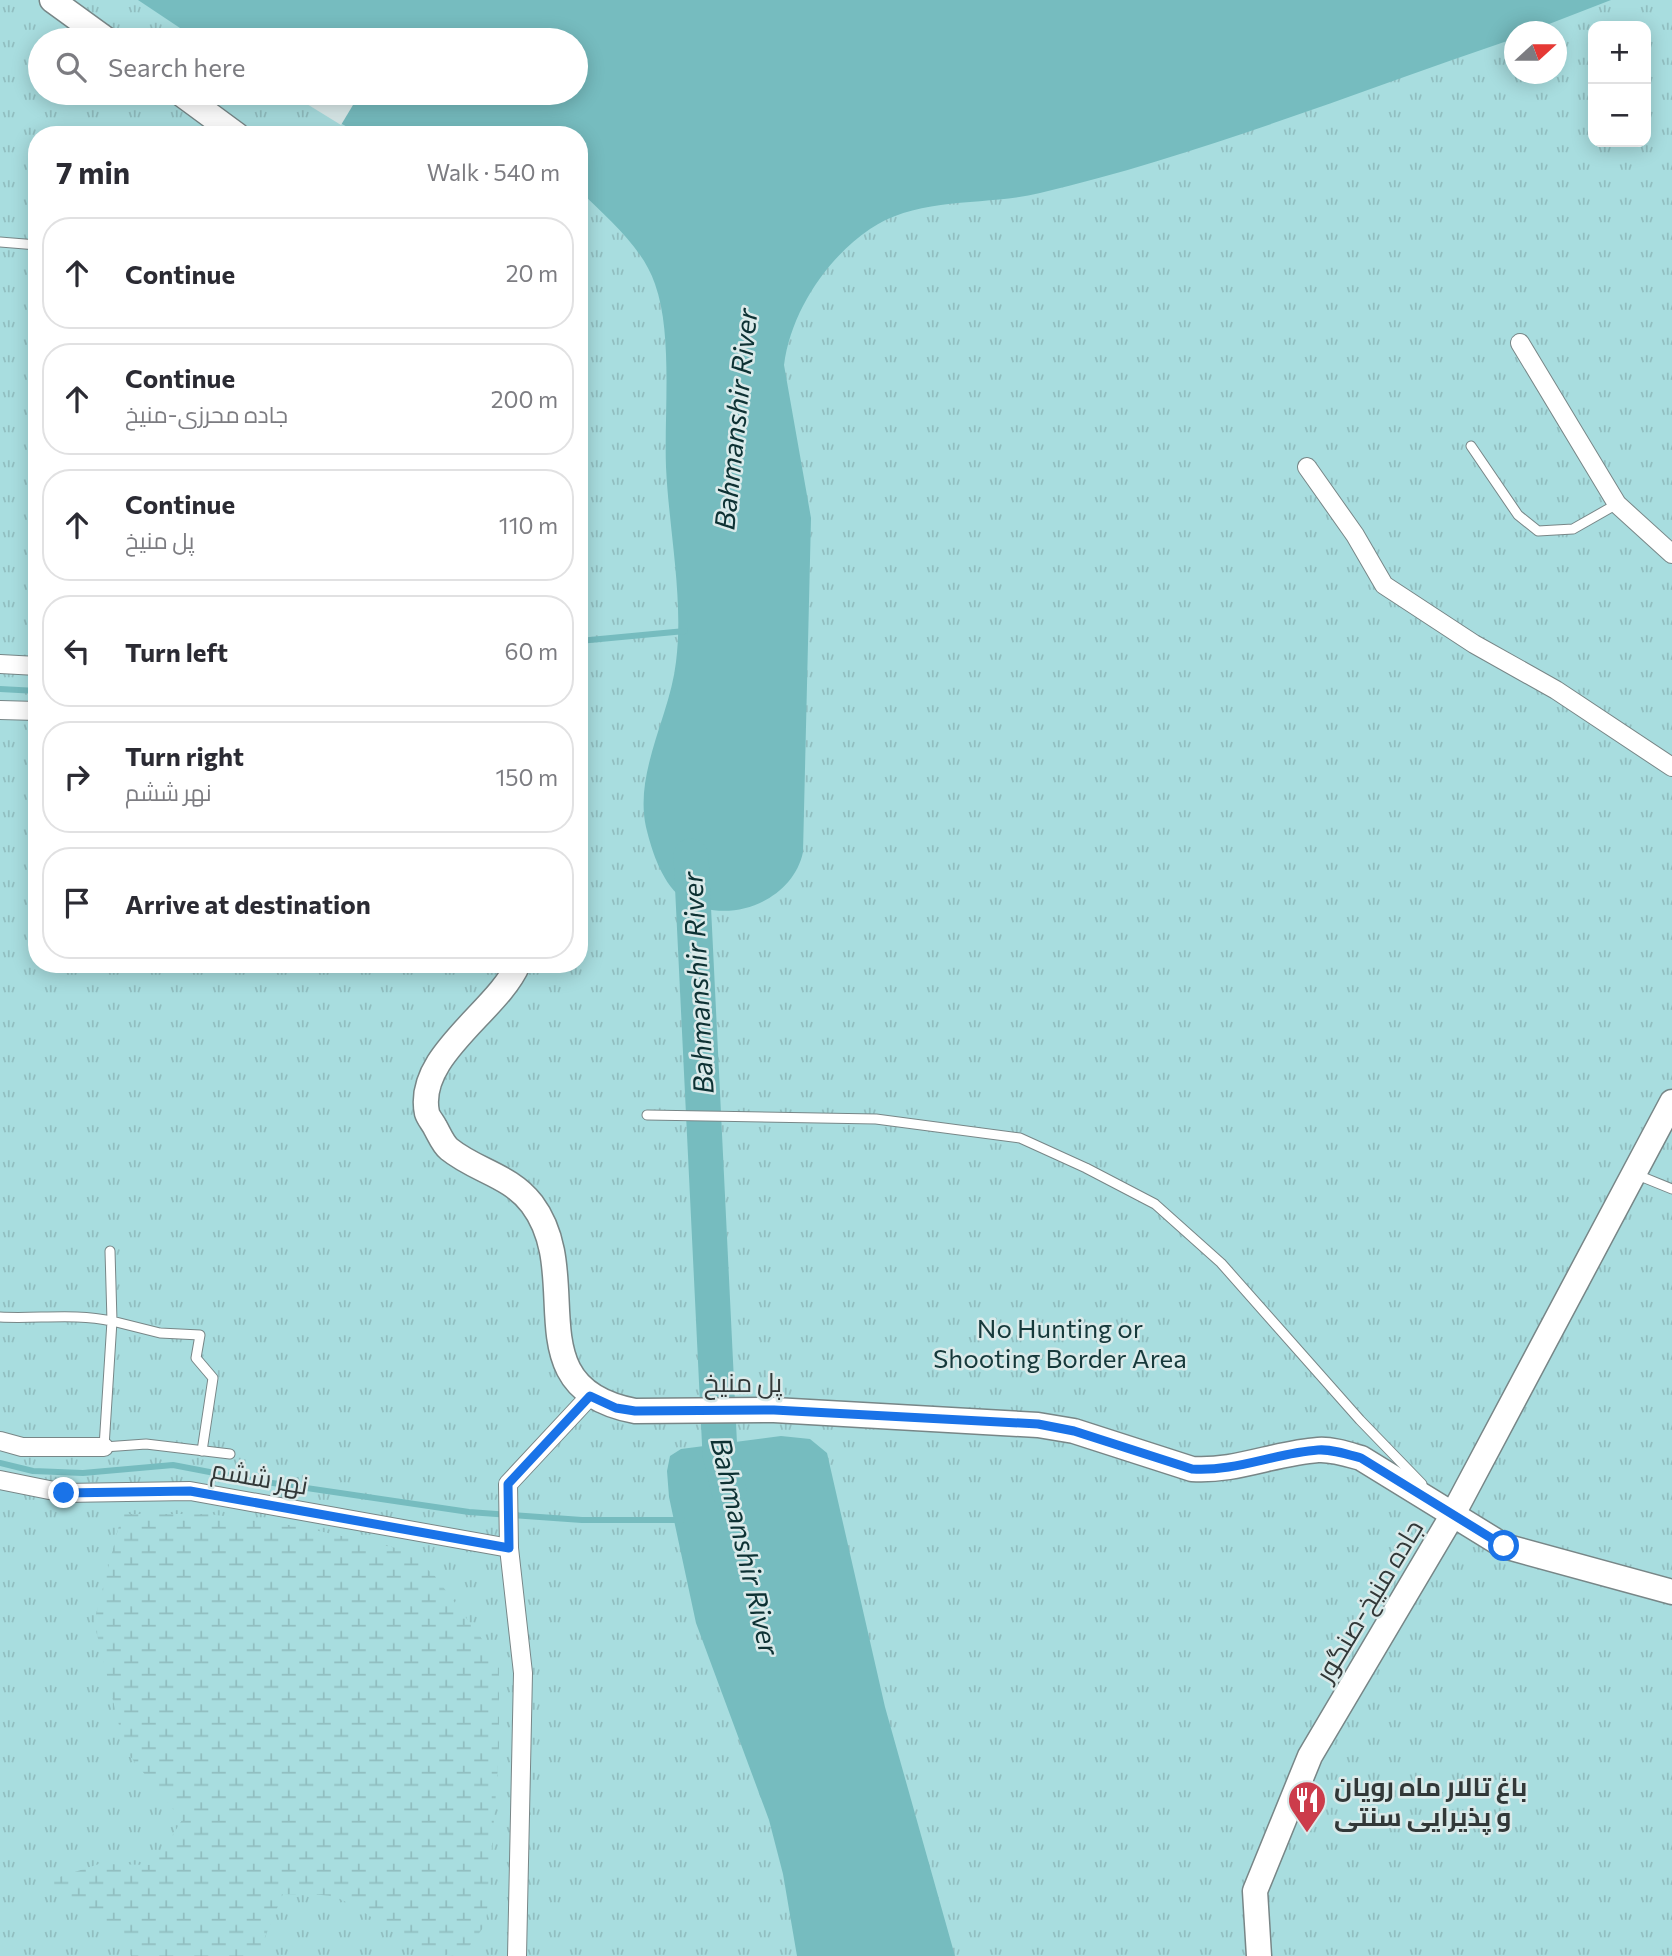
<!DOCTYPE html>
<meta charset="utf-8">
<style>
body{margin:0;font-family:Commissioner,Cairo,sans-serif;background:#f7f7f7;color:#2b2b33}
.controls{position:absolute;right:21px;top:21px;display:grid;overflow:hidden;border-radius:14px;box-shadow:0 4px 18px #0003}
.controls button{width:63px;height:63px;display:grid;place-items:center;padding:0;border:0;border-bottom:2px solid #e1e1e2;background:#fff;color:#2b2b33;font:35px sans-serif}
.compass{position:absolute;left:1504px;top:21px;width:63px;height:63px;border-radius:50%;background:#fff;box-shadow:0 4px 18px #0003;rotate:69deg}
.stop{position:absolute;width:21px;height:21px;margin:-16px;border:5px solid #1a73e8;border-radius:50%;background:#fff}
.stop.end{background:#1a73e8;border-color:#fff;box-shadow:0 2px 7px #0008}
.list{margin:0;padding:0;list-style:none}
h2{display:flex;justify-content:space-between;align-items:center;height:91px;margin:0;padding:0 28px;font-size:30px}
h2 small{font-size:23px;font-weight:400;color:#7c7c81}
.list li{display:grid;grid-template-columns:46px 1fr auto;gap:21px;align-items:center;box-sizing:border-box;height:112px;margin:0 14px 14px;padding:0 14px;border:2px solid #e1e1e2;border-radius:28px}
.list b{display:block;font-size:26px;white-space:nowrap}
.list p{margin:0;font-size:23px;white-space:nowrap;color:#7c7c81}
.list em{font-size:23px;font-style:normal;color:#7c7c81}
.icon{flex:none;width:38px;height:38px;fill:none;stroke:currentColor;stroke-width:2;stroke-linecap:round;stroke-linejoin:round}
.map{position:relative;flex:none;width:1672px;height:1956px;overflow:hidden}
.search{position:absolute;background:#fff;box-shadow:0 4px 18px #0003;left:28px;top:28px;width:560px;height:77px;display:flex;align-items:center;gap:18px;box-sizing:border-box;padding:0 24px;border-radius:38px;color:#7c7c81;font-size:26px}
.panel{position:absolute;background:#fff;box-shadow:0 4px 18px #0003;left:28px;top:126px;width:560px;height:847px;border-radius:28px}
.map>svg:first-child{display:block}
.grass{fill:url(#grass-tufts);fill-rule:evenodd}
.wetland{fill:url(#wetland-marsh)}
.water{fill:#76bcbf}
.pier{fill:#daeaea}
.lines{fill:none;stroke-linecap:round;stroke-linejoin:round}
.stream{stroke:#76bcbf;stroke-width:6}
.river{stroke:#76bcbf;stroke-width:35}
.lane-casing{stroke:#788687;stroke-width:11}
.street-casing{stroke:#788687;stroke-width:20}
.secondary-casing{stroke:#788687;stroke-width:27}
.lane{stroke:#fff;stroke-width:9}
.street{stroke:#fff;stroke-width:18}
.secondary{stroke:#fff;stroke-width:24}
.route{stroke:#1a73e8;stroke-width:9}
.labels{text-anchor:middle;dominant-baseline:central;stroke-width:5;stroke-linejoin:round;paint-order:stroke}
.park-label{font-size:26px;fill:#16393b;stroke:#daeaea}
.street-label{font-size:26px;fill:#323838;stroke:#daeaea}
.poi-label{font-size:26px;font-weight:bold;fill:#323838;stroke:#daeaea;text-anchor:start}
.water-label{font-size:28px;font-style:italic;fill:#0d3133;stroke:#daeaea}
</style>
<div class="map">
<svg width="1672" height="1956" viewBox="0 0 1672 1956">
<defs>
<pattern id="grass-tufts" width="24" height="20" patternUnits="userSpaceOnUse" patternTransform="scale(1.75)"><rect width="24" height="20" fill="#a8dddf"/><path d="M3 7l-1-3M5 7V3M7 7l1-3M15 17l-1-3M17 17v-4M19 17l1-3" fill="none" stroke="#91bec0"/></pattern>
<pattern id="wetland-marsh" width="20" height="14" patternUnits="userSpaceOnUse" patternTransform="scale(1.75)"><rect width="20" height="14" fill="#a8dddf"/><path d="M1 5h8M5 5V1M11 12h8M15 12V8" fill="none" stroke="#91bec0"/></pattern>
</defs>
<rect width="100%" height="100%" fill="#daeaea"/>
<path class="grass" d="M0,0H1672V1956H0ZM1593,26H1646V142H1593ZM1514,32H1556V74H1514ZM40,40H576V93H40ZM37,135H579V964H37Z"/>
<path class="wetland" d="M122,1514H209L296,1526L405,1550L435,1576L499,1662V1753L486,1924L462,1956C416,1956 381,1919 342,1900C327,1892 300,1895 283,1894L257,1956H131L119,1934L41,1883L99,1864L154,1865L182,1820L125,1750L94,1622Z"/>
<g class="water">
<path d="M138,0H1611L1531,31L1514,32V38L1510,40C1354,93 1200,155 1040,193C987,206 917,196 870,229C826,259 791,312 784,365L811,518L803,852C793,901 728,927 685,900C663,886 652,852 646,827C634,772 670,716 676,662C684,599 669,531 666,467C664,413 673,334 655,284C642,246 607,218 579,190V135H361L289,93H576V40H198Z"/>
<polygon points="781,1436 810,1439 827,1453 885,1707 955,1956 797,1956 783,1874 769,1820 696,1623 669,1497 667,1471 670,1456 681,1449"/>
</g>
<polygon class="pier" points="289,93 345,93 356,100 341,125"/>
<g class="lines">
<g class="stream">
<polyline points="579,641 685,631"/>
<polyline points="0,689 37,691"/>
<polyline points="0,1463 33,1471 83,1473 173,1465 246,1479 469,1512 582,1520 682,1520"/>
</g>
<polyline class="river" points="691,856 720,1454 729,1491"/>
<defs>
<g id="lane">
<polyline points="0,242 37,245"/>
<polyline points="1471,446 1518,515 1538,531 1573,529 1617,504"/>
<polyline points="647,1115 876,1119 1020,1138 1086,1168 1155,1204 1221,1263 1360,1420 1422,1484"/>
<polyline points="1635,1174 1672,1189"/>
<polyline points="110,1251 112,1321 160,1333 200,1335 196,1358 213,1378 202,1451"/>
<path d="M0,1317C38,1319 75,1313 112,1321L104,1447L146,1444L230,1454"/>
</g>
<g id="street">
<polyline points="1520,343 1617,504 1672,554"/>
<polyline points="1307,467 1355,535 1384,585 1474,644 1556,690 1672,767"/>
<polyline points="0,664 37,666"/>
<polyline points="0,710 37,711"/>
<polyline points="0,1441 22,1447 104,1447"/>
<polyline points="0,1480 64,1493 190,1491 509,1548"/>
<polyline points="517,1956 523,1673 509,1548 508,1484 590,1396"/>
</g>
<g id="secondary">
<polyline points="52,0 107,40"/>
<polyline points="180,93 237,135"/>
<path d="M518,964C498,1011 415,1056 427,1113C428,1117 433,1123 435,1127C439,1134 443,1144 449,1149C476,1171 510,1175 532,1204C587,1277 512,1388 635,1411L774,1410L1038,1425L1074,1431L1192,1469C1235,1472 1275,1453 1318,1450C1332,1449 1347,1454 1361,1458L1504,1546L1672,1592"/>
<polyline points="1259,1956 1255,1891 1310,1756 1452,1516 1672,1102"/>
</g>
</defs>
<use href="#lane" class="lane-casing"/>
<use href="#street" class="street-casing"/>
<use href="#secondary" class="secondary-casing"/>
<use href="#lane" class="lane"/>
<use href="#street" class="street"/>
<use href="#secondary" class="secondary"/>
</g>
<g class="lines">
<path class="route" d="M64,1493L190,1491L509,1548L508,1484L590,1396L616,1408L635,1411L774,1410L1038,1424L1074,1431L1192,1469C1235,1472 1275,1453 1318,1450C1332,1449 1347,1454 1361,1458L1504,1546"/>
</g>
<defs>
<symbol id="restaurant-pin" viewBox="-11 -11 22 30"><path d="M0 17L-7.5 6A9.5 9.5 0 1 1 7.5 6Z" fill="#cc3c4b" stroke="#daeaea"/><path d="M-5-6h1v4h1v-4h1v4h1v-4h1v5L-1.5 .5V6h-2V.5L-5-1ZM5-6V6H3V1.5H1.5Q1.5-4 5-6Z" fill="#fff"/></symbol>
</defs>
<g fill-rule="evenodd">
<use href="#restaurant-pin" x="1285" y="1778" width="44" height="60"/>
</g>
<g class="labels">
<g class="park-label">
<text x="1060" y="1327">No Hunting or<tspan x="1060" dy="30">Shooting Border Area</tspan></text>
</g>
<g class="street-label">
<text x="743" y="1381">پل منیخ</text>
<text transform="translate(260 1476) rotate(10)">نهر ششم</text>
<text transform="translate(1368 1600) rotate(-59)">جاده منیخ-صنگور</text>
</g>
<g class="poi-label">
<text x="1334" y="1785">باغ تالار ماه رویان<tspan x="1334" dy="30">و پذیرایی سنتی</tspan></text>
</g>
<g class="water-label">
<text transform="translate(735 419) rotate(-84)">Bahmanshir River</text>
<text transform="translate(697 983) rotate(-93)">Bahmanshir River</text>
<text transform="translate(746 1546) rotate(77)">Bahmanshir River</text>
</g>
</g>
</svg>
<div class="controls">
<button>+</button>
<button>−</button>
</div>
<svg class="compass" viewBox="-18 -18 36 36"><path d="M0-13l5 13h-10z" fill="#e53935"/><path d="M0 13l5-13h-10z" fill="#7c7c81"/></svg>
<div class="stop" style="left:1504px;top:1546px"></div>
<div class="stop end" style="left:64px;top:1493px"></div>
<div class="search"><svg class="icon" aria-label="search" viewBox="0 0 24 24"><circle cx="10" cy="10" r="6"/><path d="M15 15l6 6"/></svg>Search here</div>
<section class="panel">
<h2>7 min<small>Walk · 540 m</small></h2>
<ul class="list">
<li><svg class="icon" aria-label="ahead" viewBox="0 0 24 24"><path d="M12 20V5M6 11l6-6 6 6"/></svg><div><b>Continue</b></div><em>20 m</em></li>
<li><svg class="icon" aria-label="ahead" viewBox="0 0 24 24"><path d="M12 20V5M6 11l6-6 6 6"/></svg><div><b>Continue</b><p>جاده محرزی-منیخ</p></div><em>200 m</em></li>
<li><svg class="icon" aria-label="ahead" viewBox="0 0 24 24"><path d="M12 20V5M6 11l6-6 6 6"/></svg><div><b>Continue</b><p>پل منیخ</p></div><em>110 m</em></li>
<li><svg class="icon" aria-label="left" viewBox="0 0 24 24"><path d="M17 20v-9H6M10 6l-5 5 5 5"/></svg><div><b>Turn left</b></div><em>60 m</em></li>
<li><svg class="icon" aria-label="right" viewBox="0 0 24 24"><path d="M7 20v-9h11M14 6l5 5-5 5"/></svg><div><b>Turn right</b><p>نهر ششم</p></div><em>150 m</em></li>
<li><svg class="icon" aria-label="arrive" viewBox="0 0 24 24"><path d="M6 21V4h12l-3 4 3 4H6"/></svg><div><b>Arrive at destination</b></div></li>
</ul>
</section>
</div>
